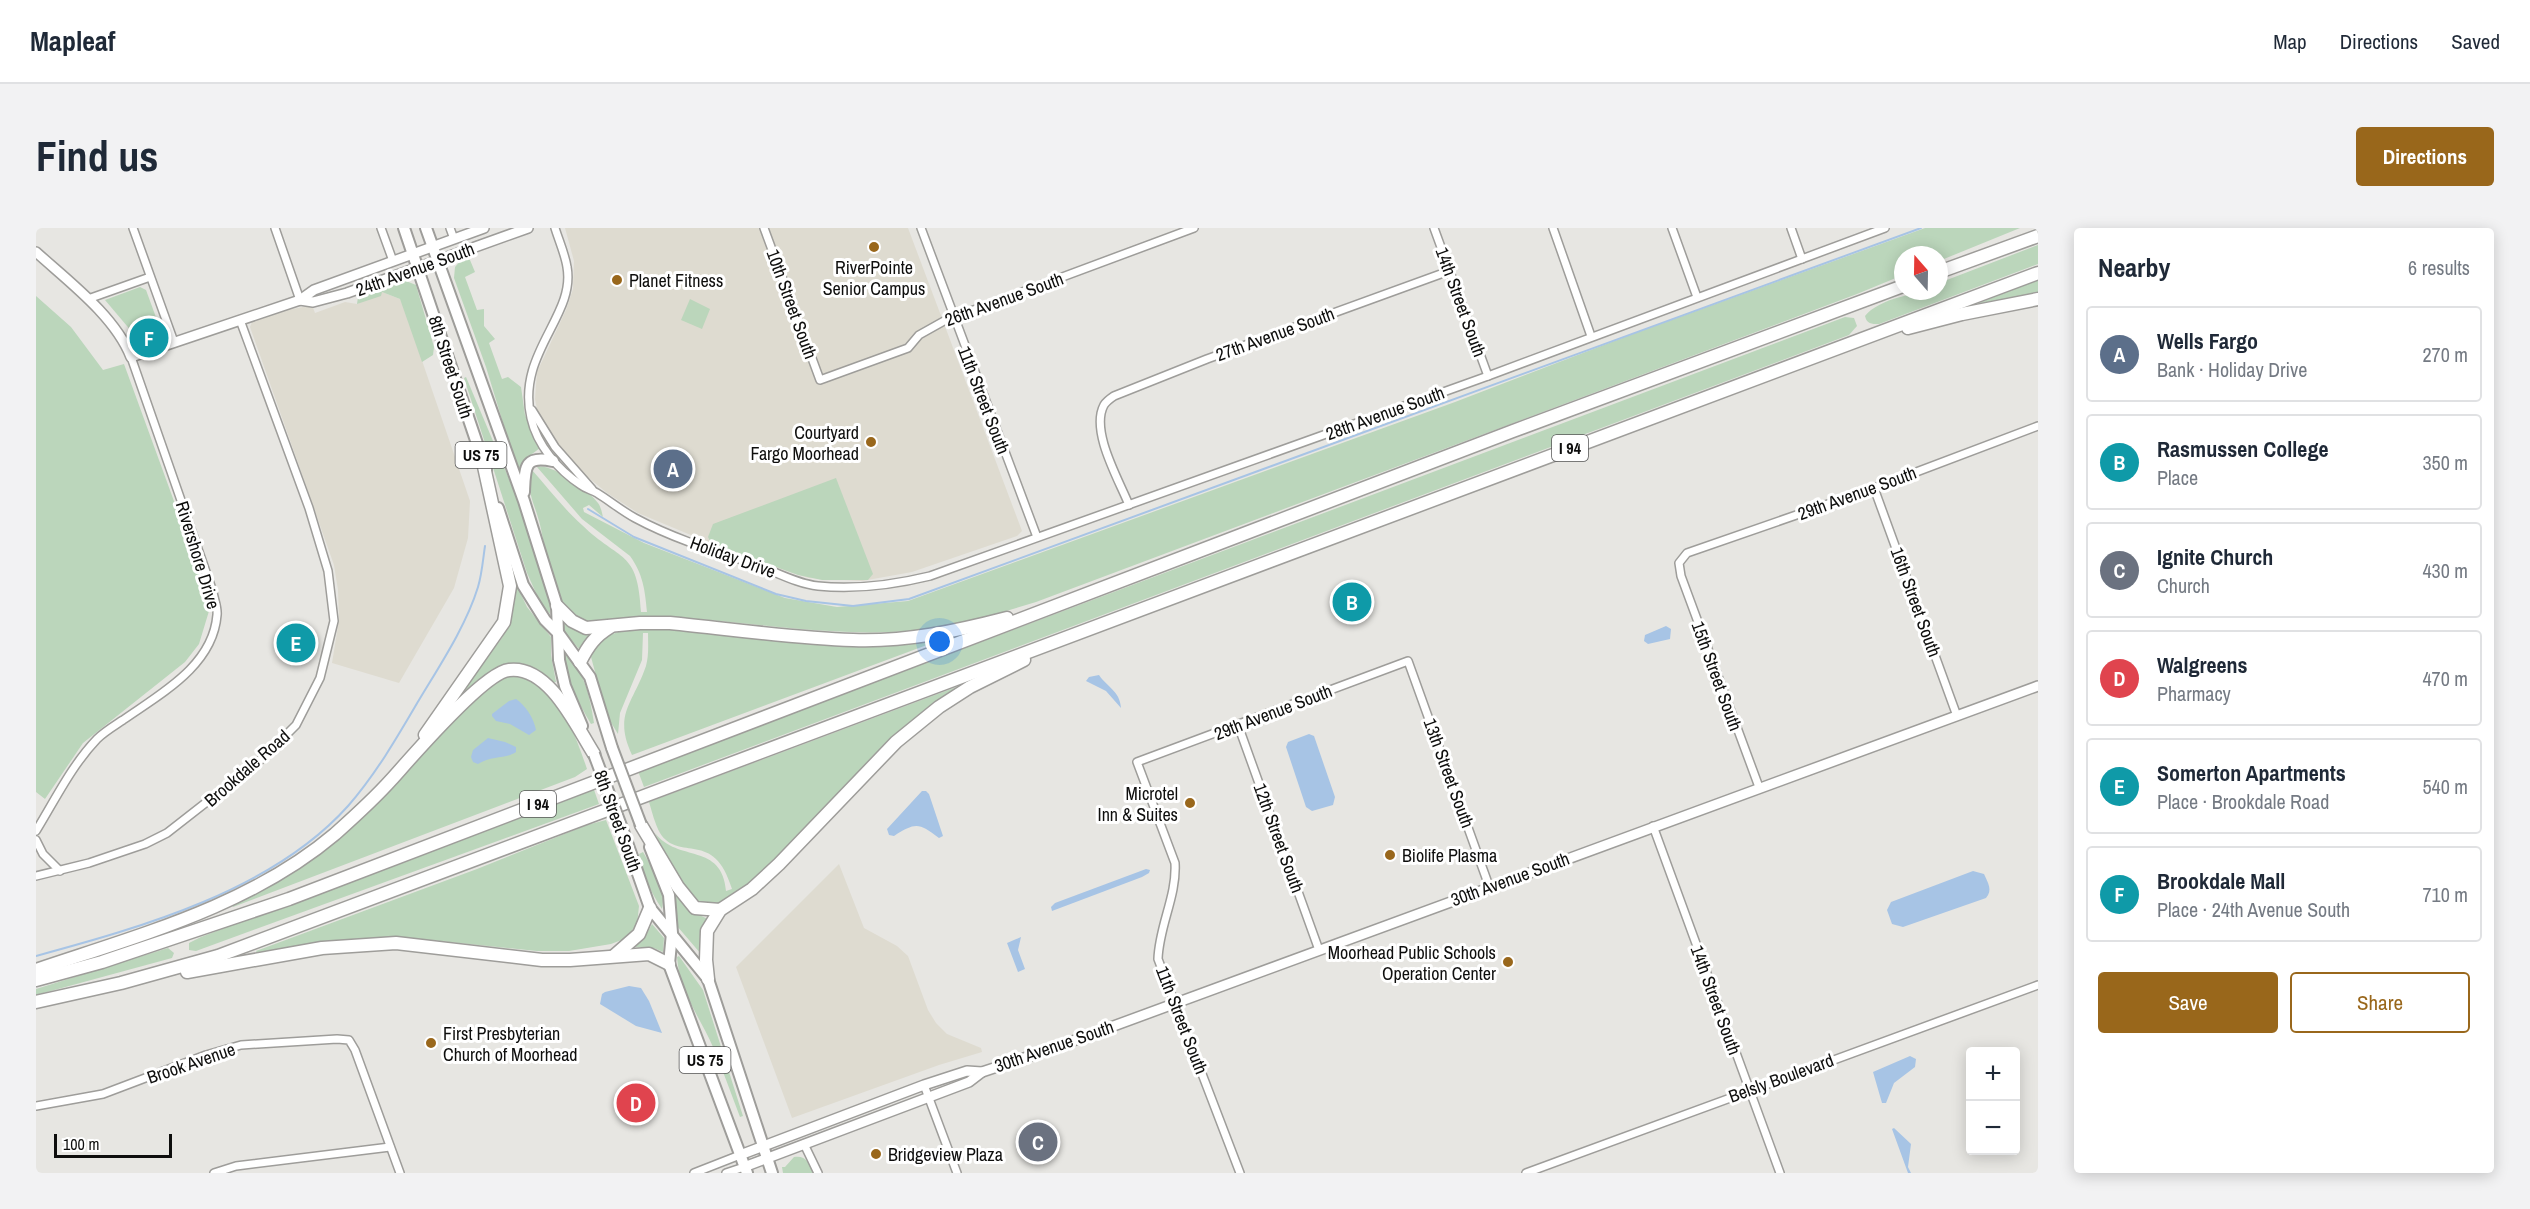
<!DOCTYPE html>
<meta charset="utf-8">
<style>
body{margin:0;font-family:"Archivo Narrow",sans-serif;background:#f2f2f3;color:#1f2937}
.controls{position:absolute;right:18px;bottom:18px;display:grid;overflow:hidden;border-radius:6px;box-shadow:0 3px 15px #0003}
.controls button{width:54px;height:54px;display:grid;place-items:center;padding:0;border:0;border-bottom:2px solid #e0e1e3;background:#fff;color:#1f2937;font:30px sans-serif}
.compass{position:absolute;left:1858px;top:18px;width:54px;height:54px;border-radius:50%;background:#fff;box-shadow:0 3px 15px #0003;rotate:340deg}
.scale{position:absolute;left:18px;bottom:15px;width:118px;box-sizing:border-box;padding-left:6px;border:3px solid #0e0e0d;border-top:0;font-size:16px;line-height:21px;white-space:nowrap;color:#0e0e0d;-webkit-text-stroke:4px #fff;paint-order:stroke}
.you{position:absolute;left:904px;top:414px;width:21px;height:21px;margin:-15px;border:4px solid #fff;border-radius:50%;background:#1a73e8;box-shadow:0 0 0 9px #1a73e833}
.badge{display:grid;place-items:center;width:39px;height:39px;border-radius:50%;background:#99671b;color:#fff;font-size:20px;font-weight:700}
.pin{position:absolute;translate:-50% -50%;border:3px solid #fff;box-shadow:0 2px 6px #0006}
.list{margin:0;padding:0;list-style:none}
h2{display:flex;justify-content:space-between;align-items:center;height:78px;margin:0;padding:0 24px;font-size:26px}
h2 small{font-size:20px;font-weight:400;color:#747a83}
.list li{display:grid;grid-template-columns:39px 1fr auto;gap:18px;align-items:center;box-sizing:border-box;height:96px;margin:0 12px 12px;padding:0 12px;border:2px solid #e0e1e3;border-radius:6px}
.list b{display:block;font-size:22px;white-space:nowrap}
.list p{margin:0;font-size:20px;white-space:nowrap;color:#747a83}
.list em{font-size:20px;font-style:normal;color:#747a83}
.actions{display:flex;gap:12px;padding:18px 24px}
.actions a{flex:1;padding:14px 0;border:2px solid #99671b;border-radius:6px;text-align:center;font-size:21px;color:#99671b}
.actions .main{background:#99671b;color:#fff}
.map{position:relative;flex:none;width:2002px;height:945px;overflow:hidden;border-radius:6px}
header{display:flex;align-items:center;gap:36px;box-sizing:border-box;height:84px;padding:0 30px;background:#fff;border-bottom:2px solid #e0e1e3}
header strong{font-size:28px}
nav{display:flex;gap:33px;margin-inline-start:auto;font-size:21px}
.intro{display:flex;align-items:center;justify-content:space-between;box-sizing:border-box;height:144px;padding:0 36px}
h1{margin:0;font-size:42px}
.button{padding:15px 27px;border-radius:6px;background:#99671b;color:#fff;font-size:21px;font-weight:700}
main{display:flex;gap:36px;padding:0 36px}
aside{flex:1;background:#fff;border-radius:6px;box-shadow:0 3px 15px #0003}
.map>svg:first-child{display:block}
.built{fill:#dedbd0}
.green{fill:#bbd6bb}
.water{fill:#a7c4e5}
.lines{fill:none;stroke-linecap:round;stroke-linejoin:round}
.stream{stroke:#a7c4e5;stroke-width:2}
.minor-casing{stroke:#9e9d9a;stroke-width:10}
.tertiary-casing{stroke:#9e9d9a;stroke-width:12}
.primary-casing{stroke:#9e9d9a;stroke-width:14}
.motorway-casing{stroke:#9e9d9a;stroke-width:15}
.minor{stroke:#fff;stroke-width:7}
.tertiary{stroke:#fff;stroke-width:9}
.primary{stroke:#fff;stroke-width:10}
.motorway{stroke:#fff;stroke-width:12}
.primary-bridge-casing{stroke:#9e9d9a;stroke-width:14;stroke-linecap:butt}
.primary-bridge{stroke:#fff;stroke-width:10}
.poi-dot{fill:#99671b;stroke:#fff;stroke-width:2}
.labels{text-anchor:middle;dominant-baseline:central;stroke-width:6;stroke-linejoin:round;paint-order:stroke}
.shield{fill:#fff;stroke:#565656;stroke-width:1.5}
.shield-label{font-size:16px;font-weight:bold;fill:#0e0e0d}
.poi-label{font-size:18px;fill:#0e0e0d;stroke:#fff;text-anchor:start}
.street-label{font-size:18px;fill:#0e0e0d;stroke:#fff}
</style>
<header>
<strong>Mapleaf</strong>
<nav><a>Map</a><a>Directions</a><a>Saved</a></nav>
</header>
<div class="intro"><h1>Find us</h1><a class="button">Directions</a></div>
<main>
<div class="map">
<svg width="2002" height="945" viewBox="0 0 2002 945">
<rect width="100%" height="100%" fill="#e7e6e2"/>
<g class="built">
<polygon points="529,0 872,0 986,303 981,308 876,344 826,353 773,350 723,334 650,305 602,285 571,265 536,236 525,223 502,186 499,171 501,144 530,82 537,61 538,33"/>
<polygon points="346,64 364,71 366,74 434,273 432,310 418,360 363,455 296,435 303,392 302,362 298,337 214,99 216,94 252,82 276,77 279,85 309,74 321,76"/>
<polygon points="803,636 828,700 861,718 872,728 892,782 900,795 911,806 945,820 946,824 903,837 756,890 700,739"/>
</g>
<g class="green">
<path d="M1889,0H1984L1903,33V27H1867V47L1821,66L1000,374C963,385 925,398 885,402C796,411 708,392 619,388C596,388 558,401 539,388C517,373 510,325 505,301C500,277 492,271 493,244L496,242C512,260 528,281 546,297C584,334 602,321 605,384H611C609,362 607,346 594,328L546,291L501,239C516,235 553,263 562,275C565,279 566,285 567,289L553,277L547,280L548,284L608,315L749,370L801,379L872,373L1419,174L1594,107Z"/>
<path d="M2002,17V36L1843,96C1835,96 1831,96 1829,88C1842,71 1883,63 1903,63V55Z"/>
<polygon points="428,29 434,32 439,44 429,49 441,82 448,81 448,98 459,111 453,115 466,151 472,149 485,159 489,187 504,220 488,232 484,244 477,228 450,139 418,50 419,39"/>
<polygon points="2002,52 2002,64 1930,80"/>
<polygon points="370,53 380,57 398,119 397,127 386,134 364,71 346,64 345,68 321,76 322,69 338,65"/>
<polygon points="104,59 110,62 125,103 102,111 69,72"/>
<polygon points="0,68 35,99 67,142 88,136 158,328 171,370 173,383 163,416 149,434 47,515 9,571 0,564"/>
<polygon points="654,71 674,81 666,101 645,92"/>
<polygon points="1809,89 1818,90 1821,98 1813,107 608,559 602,543"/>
<polygon points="430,149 479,265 514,373 514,386 504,374 491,345 428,150"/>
<polygon points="800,250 837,346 832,352 786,352 762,347 675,315 672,309 677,296"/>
<path d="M478,358H481L491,379L515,409V427L520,454L515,455C475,406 436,460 408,490L406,488L466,410C475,393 480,378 478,358Z"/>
<polygon points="528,392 554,404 555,407 544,422 528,404"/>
<path d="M601,400H622L687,404L915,408L596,527C577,486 597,476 610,438C613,427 612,416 612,405H607L606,432L584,485L582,506L571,488L555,429C561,408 581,403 601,400Z"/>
<path d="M528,426C549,441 554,471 558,495L555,496C542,474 530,453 528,426Z"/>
<path d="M481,446C488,450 500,453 506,458C529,478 542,514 551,541L539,549L197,679L196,676L248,648L392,519L447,462L461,451Z"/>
<path d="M931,455L861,506L711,659C676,683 663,685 641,646C633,633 625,619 619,605C642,635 686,614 690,663L696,661C678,600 643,635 624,605C619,596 616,584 613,574Z"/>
<polygon points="557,559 563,576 160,723 153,722 153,715 165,709"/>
<polygon points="570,592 603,678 601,697 588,711 575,716 533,723 501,723 394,712 318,711 270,716 222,727 220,723 441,641 551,597"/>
<path d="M607,624C616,640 631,663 626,681C614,663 607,647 603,626Z"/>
<polygon points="637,660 652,682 672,691 665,726 641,698"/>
<polygon points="616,696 628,710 627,724 618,720 599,719 608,711"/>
<polygon points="132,720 138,725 136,730 0,767 0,761"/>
<path d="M643,728L667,762L707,888L704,889C695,866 687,842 677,819C664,789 643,763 641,729Z"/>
<path d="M758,929C770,927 773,935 777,945H747L746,939H749Z"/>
</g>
<g class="water">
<polygon points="1630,398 1635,401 1634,411 1612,416 1608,413 1609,407"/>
<path d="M1063,447C1071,459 1084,463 1085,480L1070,463L1050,453L1053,449Z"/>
<path d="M480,471C489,477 498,490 500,502L493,507L474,496L460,493L456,488V486L473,473Z"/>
<polygon points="1273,506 1278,508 1299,569 1297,577 1276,583 1270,579 1250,519 1252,514"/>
<path d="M452,510L469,514L480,519V524C470,531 456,527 442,536L437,534L435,529L437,522Z"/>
<path d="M886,563H890L893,566L907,608L903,610C883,595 880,594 858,608L853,607L851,601Z"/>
<polygon points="1110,641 1114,642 1113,645 1106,649 1016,683 1015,679 1019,675"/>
<path d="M1937,643L1948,646C1952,655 1957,662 1950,670L1867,699L1856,696L1851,682L1855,674Z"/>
<polygon points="985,709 982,722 989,741 982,744 971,715"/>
<polygon points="593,758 605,760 613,773 626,805 600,798 564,776 566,766 569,764"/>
<polygon points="1874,828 1880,831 1879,839 1858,855 1850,875 1846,875 1837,844"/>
<polygon points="1858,900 1875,916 1872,939 1875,945 1872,945 1856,901"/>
</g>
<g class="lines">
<g class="stream">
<polyline points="552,281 598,309 740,366 770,373 817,378 873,371 1885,0"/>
<path d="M0,728C106,699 236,663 312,578C340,546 362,508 383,472C404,437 430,398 442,359C446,346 447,331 449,318"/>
</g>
<defs>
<g id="minor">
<polyline points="97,0 138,114"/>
<polyline points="239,0 264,72"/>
<polyline points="345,0 357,33"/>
<polyline points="414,0 418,11"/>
<path d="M519,0C523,13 529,26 531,39C540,88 480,125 495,190C501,217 522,242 545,257C550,261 556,262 561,265C574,273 586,283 599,290C636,310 678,323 718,336C738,343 761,356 782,358C821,362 857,357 894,348L1452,148L1849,0"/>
<polyline points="728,0 784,152 872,120 883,107 908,93 1158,0"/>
<polyline points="885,0 1001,309"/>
<polyline points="1398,0 1452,148"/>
<polyline points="1517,0 1555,108"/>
<polyline points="1636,0 1661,69"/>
<polyline points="1755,0 1766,31"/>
<polyline points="52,71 114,49"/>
<polyline points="496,182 519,219 556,261"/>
<polyline points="1838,260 1921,488"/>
<path d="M1093,277C1083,252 1054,203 1068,177C1070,174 1075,170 1078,168L1171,131L1413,43"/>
<polyline points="1202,497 1283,722"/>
<polyline points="1723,559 1645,348 1643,335 1651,325 1838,260 2002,198"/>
<polyline points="1617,598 1744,945"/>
<path d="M0,603C19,572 36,537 61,511C68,504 78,498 87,492C124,466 177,438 181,387C182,380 178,371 177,364L95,129"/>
<polyline points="0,612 7,626 24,643"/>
<polyline points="0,648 53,635 109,616 131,605 227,530 260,497 284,450 298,393 292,343 273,280 204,92"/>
<polyline points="888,857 921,945"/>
<polyline points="0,878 67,866 170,827 205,817 301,811 313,812 319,822 364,945"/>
<polyline points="768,916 782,945"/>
<polyline points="178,945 200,938 354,919"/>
<polyline points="658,945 704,927"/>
<polyline points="690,945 708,939"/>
<path d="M1204,945L1122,731C1123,698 1141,668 1139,635L1101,534L1372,433L1453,658"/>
<polyline points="1490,945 2002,757"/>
</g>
<g id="tertiary">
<path d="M0,24C32,53 79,88 95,129L264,72L278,62L448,0"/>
<polyline points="264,72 277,74 311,65 492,0"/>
<polyline points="704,927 888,857 931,843 946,844 1015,821 2002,458"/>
<polyline points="708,939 933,854 946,844"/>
</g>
<g id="primary">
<polyline points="368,0 450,242"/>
<polyline points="390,0 488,273 521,378 523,432 529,458 546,498"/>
<path d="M488,264C489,239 488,227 517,233"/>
<polyline points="462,280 487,357 509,392 523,406 554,449 576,520"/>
<polyline points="587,603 614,680 672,751 736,945"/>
<polyline points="614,619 633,667 636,705 633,736 711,945"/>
</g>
<g id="motorway">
<polyline points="1903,44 2002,8"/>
<polyline points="1872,100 1926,86 2002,71"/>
<path d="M521,378L536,393L550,400L604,395H634C695,401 756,410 817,412C869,414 921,403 971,390"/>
<path d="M544,434C552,418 559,408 574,399"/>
<polyline points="389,507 468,394 474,358 447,234"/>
<polyline points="605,597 642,659 659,680 684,682"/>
<polyline points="579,727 603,706 614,680"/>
<path d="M0,742C103,707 214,678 299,606C318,589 338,571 355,552C375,530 447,445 473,442C513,437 540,498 558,526"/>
<polyline points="151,744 286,720 360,715 506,732 534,732 613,726 633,736"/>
<polyline points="672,751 670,732 671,703 684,682 716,661 743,636 860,514 903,479 934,459 988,432"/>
<polyline points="0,752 66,734 253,671 1477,203 1867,58"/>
<polyline points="0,774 85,755 182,728 2002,45"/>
</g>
</defs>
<use href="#minor" class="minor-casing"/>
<use href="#tertiary" class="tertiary-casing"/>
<use href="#primary" class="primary-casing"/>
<use href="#motorway" class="motorway-casing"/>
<use href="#minor" class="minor"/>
<use href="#tertiary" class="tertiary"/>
<use href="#primary" class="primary"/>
<use href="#motorway" class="motorway"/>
<defs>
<g id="primary-bridge">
<polyline points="576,520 605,597"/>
<polyline points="558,526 587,603"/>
</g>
</defs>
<use href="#primary-bridge" class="primary-bridge-casing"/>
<use href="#primary-bridge" class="primary-bridge"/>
</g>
<g class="poi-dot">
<circle cx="838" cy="19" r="6"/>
<circle cx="581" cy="52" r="6"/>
<circle cx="835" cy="214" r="6"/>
<circle cx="1154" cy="575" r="6"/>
<circle cx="1354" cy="627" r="6"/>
<circle cx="1472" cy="734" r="6"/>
<circle cx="395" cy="815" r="6"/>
<circle cx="840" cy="926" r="6"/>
</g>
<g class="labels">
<g class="shield">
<rect x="1516" y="207" width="36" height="26" rx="4.5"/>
<rect x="419.5" y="214" width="51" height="26" rx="4.5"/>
<rect x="484" y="563" width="36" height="26" rx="4.5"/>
<rect x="643.5" y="819" width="51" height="26" rx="4.5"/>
</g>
<g class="shield-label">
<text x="1534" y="220">I 94</text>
<text x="445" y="227">US 75</text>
<text x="502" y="576">I 94</text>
<text x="669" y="832">US 75</text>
</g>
<g class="poi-label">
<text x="838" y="39" text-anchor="middle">RiverPointe<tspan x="838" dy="21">Senior Campus</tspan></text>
<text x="593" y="52">Planet Fitness</text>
<text x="823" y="204" text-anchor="end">Courtyard<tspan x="823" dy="21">Fargo Moorhead</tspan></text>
<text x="1142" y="565" text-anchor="end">Microtel<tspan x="1142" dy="21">Inn &amp; Suites</tspan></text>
<text x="1366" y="627">Biolife Plasma</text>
<text x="1460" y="724" text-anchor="end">Moorhead Public Schools<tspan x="1460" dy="21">Operation Center</tspan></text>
<text x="407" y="805">First Presbyterian<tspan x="407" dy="21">Church of Moorhead</tspan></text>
<text x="852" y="926">Bridgeview Plaza</text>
</g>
<g class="street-label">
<text transform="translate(379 41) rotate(-20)">24th Avenue South</text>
<text transform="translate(968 71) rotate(-20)">26th Avenue South</text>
<text transform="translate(1425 74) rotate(70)">14th Street South</text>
<text transform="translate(756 76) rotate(70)">10th Street South</text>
<text transform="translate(1239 106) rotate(-20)">27th Avenue South</text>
<text transform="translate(415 139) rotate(72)">8th Street South</text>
<text transform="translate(948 172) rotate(69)">11th Street South</text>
<text transform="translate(1349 185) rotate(-20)">28th Avenue South</text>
<text transform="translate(1821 265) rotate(-20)">29th Avenue South</text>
<text transform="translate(162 327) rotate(73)">Rivershore Drive</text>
<text transform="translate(697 329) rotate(20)">Holiday Drive</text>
<text transform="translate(1880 374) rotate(70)">16th Street South</text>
<text transform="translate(1681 448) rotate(70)">15th Street South</text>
<text transform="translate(1237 484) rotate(-21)">29th Avenue South</text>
<text transform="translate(211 540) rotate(-41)">Brookdale Road</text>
<text transform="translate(1413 545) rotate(70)">13th Street South</text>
<text transform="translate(582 593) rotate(70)">8th Street South</text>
<text transform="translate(1243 610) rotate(70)">12th Street South</text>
<text transform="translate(1474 651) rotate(-20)">30th Avenue South</text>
<text transform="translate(1680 772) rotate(70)">14th Street South</text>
<text transform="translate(1146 792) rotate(69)">11th Street South</text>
<text transform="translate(1018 818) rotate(-19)">30th Avenue South</text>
<text transform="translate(155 835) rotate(-19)">Brook Avenue</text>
<text transform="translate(1745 850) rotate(-20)">Belsly Boulevard</text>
</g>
</g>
</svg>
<div class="controls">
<button>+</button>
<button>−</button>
</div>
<svg class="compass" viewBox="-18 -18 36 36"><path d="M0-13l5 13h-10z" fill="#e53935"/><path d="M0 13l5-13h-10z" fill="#747a83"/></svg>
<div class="scale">100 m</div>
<div class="you"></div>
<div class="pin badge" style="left:637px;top:241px;background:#5c6f8a">A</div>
<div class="pin badge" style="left:1316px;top:374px;background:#0f9aa8">B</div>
<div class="pin badge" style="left:1002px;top:914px;background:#6b7280">C</div>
<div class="pin badge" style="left:600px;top:875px;background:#e0444e">D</div>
<div class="pin badge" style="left:260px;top:415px;background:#0f9aa8">E</div>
<div class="pin badge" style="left:113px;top:110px;background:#0f9aa8">F</div>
</div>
<aside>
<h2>Nearby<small>6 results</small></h2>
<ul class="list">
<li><span class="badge" style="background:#5c6f8a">A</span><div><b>Wells Fargo</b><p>Bank · Holiday Drive</p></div><em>270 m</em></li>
<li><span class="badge" style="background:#0f9aa8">B</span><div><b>Rasmussen College</b><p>Place</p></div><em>350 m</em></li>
<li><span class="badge" style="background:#6b7280">C</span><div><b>Ignite Church</b><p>Church</p></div><em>430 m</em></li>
<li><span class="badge" style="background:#e0444e">D</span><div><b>Walgreens</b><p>Pharmacy</p></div><em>470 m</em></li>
<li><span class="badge" style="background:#0f9aa8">E</span><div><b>Somerton Apartments</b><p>Place · Brookdale Road</p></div><em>540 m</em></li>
<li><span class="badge" style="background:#0f9aa8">F</span><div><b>Brookdale Mall</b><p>Place · 24th Avenue South</p></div><em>710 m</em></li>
</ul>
<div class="actions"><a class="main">Save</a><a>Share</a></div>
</aside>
</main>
